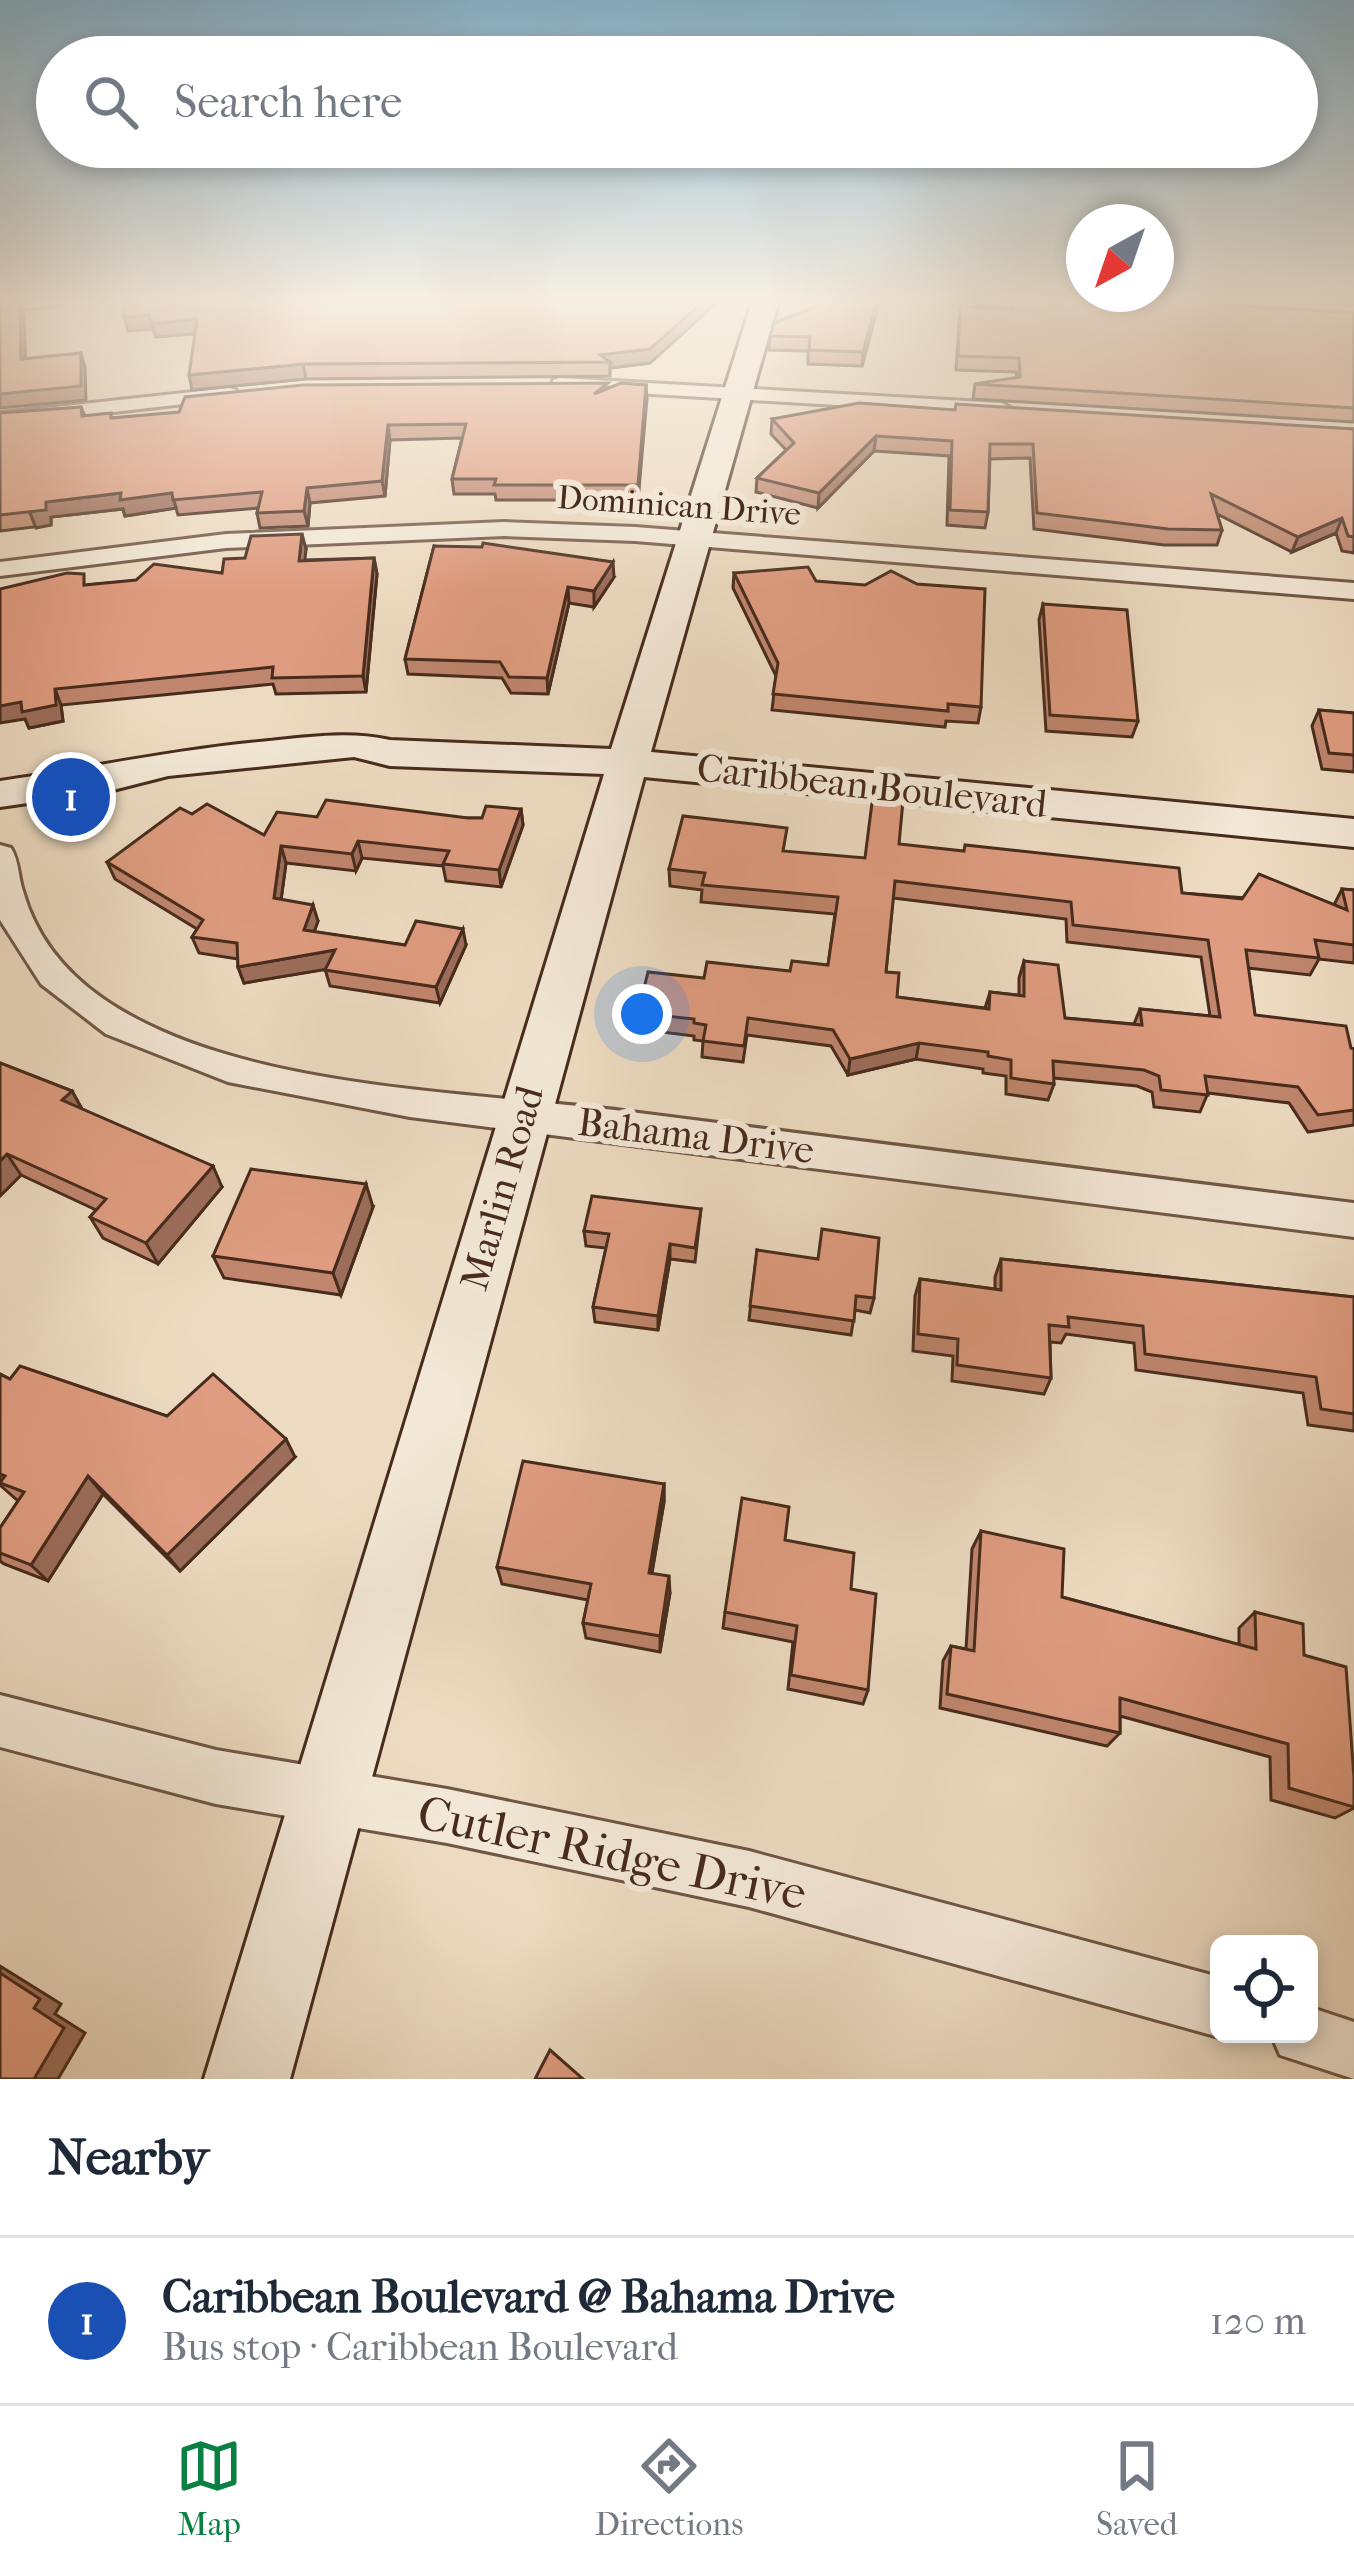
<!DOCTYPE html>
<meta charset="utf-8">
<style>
body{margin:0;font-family:"IM FELL French Canon",serif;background:#f6f6f7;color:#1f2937}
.controls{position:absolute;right:36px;bottom:36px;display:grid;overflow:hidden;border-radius:18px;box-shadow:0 6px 18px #0003}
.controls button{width:108px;height:108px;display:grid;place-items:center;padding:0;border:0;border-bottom:3px solid #e0e1e3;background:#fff;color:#1f2937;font:60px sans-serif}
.compass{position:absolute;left:1066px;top:204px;width:108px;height:108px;border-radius:50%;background:#fff;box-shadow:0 6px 18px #0003;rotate:220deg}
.you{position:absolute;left:642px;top:1014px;width:42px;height:42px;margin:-30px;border:9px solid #fff;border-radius:50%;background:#1a73e8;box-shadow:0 0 0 18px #1a73e833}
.badge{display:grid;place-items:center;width:78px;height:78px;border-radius:50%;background:#0b8043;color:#fff;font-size:39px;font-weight:700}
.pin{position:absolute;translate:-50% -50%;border:6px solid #fff;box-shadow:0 3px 12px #0006}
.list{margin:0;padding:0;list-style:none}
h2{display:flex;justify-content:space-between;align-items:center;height:156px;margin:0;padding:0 48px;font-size:51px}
h2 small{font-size:39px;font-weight:400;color:#747a83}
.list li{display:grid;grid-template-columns:78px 1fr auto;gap:36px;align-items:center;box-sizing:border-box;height:168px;padding:0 48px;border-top:3px solid #e0e1e3}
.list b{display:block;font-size:45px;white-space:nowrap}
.list p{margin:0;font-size:39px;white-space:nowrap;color:#747a83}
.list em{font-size:39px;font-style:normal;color:#747a83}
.icon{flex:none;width:66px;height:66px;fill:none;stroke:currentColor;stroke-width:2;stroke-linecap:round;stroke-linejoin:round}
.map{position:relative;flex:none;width:1354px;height:2079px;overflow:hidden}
.search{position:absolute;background:#fff;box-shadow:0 6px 18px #0003;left:36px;right:36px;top:36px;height:132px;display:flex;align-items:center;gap:30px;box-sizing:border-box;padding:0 42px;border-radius:66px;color:#747a83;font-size:45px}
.sheet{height:324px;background:#fff}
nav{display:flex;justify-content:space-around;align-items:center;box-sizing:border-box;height:168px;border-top:3px solid #e0e1e3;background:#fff;font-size:33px;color:#747a83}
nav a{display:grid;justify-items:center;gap:6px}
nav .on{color:#0b8043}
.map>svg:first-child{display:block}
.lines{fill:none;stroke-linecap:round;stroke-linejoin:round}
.street-casing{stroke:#705745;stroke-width:6}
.secondary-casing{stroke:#472b1c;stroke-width:6}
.street{fill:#f3e8d7;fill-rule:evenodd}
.secondary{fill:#f3e8d7;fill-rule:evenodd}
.wall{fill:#c0866e;stroke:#472b1c;stroke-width:3;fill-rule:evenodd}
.shaded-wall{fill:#9c6d5a;stroke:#472b1c;stroke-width:3}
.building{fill:#df9c80;stroke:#472b1c;stroke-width:3;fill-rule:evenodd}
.labels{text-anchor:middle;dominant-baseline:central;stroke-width:12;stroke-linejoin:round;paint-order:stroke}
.far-street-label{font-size:33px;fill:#472b1c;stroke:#f3e8d7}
.street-label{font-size:39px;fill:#472b1c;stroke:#f3e8d7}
.near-street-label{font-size:48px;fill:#472b1c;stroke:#f3e8d7}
</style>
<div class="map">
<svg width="1354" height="2079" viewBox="0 0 1354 2079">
<rect width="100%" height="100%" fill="#eddbc1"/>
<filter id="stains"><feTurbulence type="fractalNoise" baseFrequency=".00167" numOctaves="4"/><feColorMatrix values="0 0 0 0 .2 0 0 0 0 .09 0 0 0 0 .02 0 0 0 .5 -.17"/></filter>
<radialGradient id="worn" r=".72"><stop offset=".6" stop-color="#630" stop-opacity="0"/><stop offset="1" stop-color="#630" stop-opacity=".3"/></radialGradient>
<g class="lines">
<defs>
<g id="street">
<polygon points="71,299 62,304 0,312 0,300"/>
<polygon points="560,378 1002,403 1012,409 1002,415 553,388 553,380"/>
<polygon points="229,388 236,390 236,398 0,425 0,413"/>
<polygon points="504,522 635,527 1354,583 1354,599 635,541 504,536 226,548 0,576 0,562 226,534"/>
<path d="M0,845L11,848C19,861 18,876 23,891C36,937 64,971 102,998C234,1090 466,1091 623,1111C866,1142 1110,1173 1354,1203V1237L410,1117L228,1082L106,1034L41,984L0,920Z"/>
<polygon points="0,1695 216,1750 447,1789 749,1851 1219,1977 1219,2034 1225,2034 1219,2037 749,1907 447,1843 216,1804 0,1747"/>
<polygon points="1309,2007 1354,2022 1354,2079 1280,2055 1271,2034 1309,2034"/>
</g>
<path id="secondary" d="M753,299H779L651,752L1354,819V847L644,777L290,2079H204L604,774L390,766L354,757L168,776L105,792L0,807V781C90,768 178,749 269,741C311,737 349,731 390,740L611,749Z"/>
</defs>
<use href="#street" class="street-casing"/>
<use href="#secondary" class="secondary-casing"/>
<use href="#street" class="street"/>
<use href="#secondary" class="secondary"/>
</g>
<g class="wall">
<polygon points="125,299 650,363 610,368 610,376 306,379 192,390 195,334 156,337 153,329 128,331"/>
<polygon points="963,299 1136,299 1354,313 1354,422 973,399 975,384 1017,378 1016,372 956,370 960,306 987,307"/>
<polygon points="1248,299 1354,299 1354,305"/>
<polygon points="877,301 876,314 862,366 808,364 808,351 769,350 770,336"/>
<polygon points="646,385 638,500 496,500 495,494 454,494 452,479 462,438 390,440 385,496 310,503 308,526 260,528 257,513 258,508 178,515 176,508 125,516 123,509 51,517 51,525 0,531 0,413 81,407 85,416 112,418"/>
<polygon points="955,410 1354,429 1354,553 1342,551 1336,533 1292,552 1217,514 1222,530 1217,545 1164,545 1034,529 1030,458 990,459 988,512 985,528 947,525 949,456 874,451 818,508 756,492 757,478 786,450 771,434 772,419"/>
<polygon points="434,546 614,577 594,607 569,603 548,694 511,693 502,678 408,674 405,659"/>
<polygon points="306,549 304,560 374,558 377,574 366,692 276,694 273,684 61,705 63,721 29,728 25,719 88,585 222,573 245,558"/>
<polygon points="734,573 816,581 981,707 978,723 946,721 945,727 772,710 776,676 733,588"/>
<polygon points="1043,604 1138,721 1132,737 1046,731 1039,620"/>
<polygon points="1319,710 1354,713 1354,772 1322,769 1312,726"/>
<polygon points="521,809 523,825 501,887 446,881 443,866 362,858 356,871 286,863 281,900 318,921 314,932 405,945 466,945 440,1003 330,986 325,969 244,983 238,967 238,959 199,953 192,937 197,929 115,879 107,862 192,814 264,835 317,817 468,818 482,818"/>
<path d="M899,844L1182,893L1334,905L1342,889L1354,890V963L1319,959L1310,975L1248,968L1255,1015L1354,1049V1125L1308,1132L1289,1103L1208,1093L1200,1112L1154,1107L1152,1092L1137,1086L1053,1078L1054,1084L1048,1100L1006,1094V1076L983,1073V1069L916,1059L848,1075L831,1046L747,1035L743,1062L702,1057L703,1041L694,1040V1036L638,1029V1013L704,978L790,971L828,965L835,914L701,902L702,890L670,886L669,869L865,858ZM893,898L1066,919L1067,942L1201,957L1210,1016L1140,1009L1134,1024L1065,1018L1024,961L1019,978V995L990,992L985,1008L897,997L886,972Z"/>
<polygon points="0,1063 72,1091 82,1109 222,1187 158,1264 103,1238 90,1217 96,1210 21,1175 0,1196"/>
<polygon points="373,1207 341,1295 224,1278 213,1256"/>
<polygon points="701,1209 695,1262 670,1259 658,1330 595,1322 593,1307 606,1248 586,1246 584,1231"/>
<polygon points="757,1250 874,1298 870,1313 855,1310 851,1335 749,1320"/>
<polygon points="1001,1259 1354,1297 1354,1431 1308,1425 1303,1393 1136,1370 1134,1343 1066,1334 1061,1343 1050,1342 1051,1378 1044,1394 952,1381 953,1356 913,1351 915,1296 920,1279 995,1289 995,1277"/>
<polygon points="0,1374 10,1379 167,1416 295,1457 180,1571 103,1494 48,1581 4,1564 0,1561 0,1528 18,1501 0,1485"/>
<polygon points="664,1484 664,1502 652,1573 670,1593 660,1652 586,1638 583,1623 588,1600 502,1584 497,1567"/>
<polygon points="981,1531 1062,1597 1239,1645 1239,1628 1255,1612 1304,1655 1354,1778 1354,1808 1335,1818 1271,1800 1270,1757 1120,1716 1120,1733 1107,1746 940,1708 943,1661 951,1646 966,1649 972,1549"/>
<polygon points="785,1540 851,1589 868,1690 863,1704 788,1689 793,1642 723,1628 725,1612"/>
</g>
<g class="shaded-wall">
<polygon points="706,299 721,299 650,363 610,368 610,362 600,355"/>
<polygon points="20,300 24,313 26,373 21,359"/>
<polygon points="877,301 876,314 862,366 863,352"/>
<polygon points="149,315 153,329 128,331 124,317"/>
<polygon points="197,319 201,333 156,337 152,324"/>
<polygon points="81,353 85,367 86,400 0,408 0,394"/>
<polygon points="303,364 306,379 192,390 189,375"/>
<polygon points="646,385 647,399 638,500 638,485"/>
<polygon points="388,425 390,440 385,496 382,481"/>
<polygon points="876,436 874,451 818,508 819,493"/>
<polygon points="307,488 310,503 308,526 304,511"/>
<polygon points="121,493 172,493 176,508 125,516 123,509 51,517 51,525 36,528 30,513 46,502"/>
<polygon points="1342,518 1336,533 1292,552 1298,537"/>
<polygon points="302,534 306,549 303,576 299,561"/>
<polygon points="374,558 377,574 366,692 363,676"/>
<polygon points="613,562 614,577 594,607 594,591"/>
<polygon points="568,587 569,603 548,694 547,678"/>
<polygon points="55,689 61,705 63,721 29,728 25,719 0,723 0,706"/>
<polygon points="521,809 523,825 501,887 499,870"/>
<polygon points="358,841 362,858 356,871 352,854"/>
<polygon points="281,846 286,863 279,915 274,898"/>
<polygon points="313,905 318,921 309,946 304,930"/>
<polygon points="463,929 466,945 440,1003 436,987"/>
<polygon points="335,950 340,967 244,983 238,967"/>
<polygon points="919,1043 916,1059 848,1075 850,1059"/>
<polygon points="72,1091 84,1113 62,1100"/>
<polygon points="7,1154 21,1175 0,1196 0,1161"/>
<polygon points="213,1166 222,1187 158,1264 146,1243"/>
<polygon points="366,1184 373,1207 341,1295 333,1273"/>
<polygon points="670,1244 670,1259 658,1330 658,1316"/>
<polygon points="286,1439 295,1457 180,1571 167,1555"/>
<polygon points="88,1476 103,1494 48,1581 31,1565"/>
<polygon points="664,1484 664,1502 649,1589 649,1573"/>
<polygon points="669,1576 670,1593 660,1652 660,1636"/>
<polygon points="0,1966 61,2004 55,2014 85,2033 58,2079 34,2079 34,2008 0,1973"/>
</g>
<g class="building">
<polygon points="125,299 706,299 650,349 600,355 610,362 303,364 189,375 197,319 152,324 149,315 124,317"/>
<polygon points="819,299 877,301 863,352 809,350 810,337 770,336 774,323 818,306"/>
<polygon points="1007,299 1136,299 1354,313 1354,408 975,384 1020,377 1019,358 958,356 960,306 1013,309 1014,302"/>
<polygon points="20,300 21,359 81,353 81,386 0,394 0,302"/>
<polygon points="608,383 594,394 621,383 646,385 638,485 494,485 496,479 452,479 466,424 388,425 382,481 307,488 304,511 257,513 262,492 173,500 172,493 120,500 121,493 46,502 46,510 0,515 0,413 81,407 82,416 111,413 111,418 179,412 185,397 303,385"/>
<polygon points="859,403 955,410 956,404 1354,429 1354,537 1348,536 1342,518 1298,537 1211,494 1222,530 1168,529 1037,513 1033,444 990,444 988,512 950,510 952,441 876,436 819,493 757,478 794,443 772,419"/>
<polygon points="302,534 299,561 374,558 363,676 272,678 273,667 55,689 56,705 22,712 21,702 0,706 0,589 67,573 84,574 84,585 136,580 154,564 222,573 224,559 245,558 251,536"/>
<polygon points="483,543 613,562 594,591 568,587 547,678 509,677 500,662 405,659 434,546 482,547"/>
<polygon points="808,567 816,581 865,585 891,571 917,584 985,589 981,707 948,704 948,711 773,694 778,663 734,573"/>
<polygon points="1043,604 1127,610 1138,721 1050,715"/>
<polygon points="1319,710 1354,713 1354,755 1329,753"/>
<path d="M874,787L904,790L899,844L964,851L965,845L1179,868L1182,893L1242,899L1259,874L1347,910L1342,889L1354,890V945L1315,940L1319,958L1246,950L1255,1015L1346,1026L1351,1048L1354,1049V1110L1318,1115L1298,1087L1205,1076L1208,1095L1161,1090L1159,1076L1144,1070L1053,1061L1054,1084L1011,1078V1060L988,1056V1052L919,1043L850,1059L833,1030L748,1018L744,1046L703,1041L706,1025L694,1023V1019L638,1013L648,972L704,978L707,962L790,971L792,961L828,965L838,897L702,885L705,873L669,869L683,816L787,828L783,851L865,858ZM895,881L1071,902L1073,925L1208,940L1220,1017L1140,1009L1142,1025L1065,1018L1058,965L1024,961V996L990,992L989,1009L897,997L899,973L886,972Z"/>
<polygon points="326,800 468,818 482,818 486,806 521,809 499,870 443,864 449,851 358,841 352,854 281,846 274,898 313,905 304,930 405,945 416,921 463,929 436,987 325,970 335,950 238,967 237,943 192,937 203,920 107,862 180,808 192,814 207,804 264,835 277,812 317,817"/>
<polygon points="0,1063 72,1091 62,1100 213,1166 146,1243 90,1217 106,1199 7,1154 0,1161"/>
<polygon points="251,1169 366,1184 333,1273 213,1256"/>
<polygon points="592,1196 701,1209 695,1248 670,1244 658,1316 593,1307 609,1234 584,1231"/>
<polygon points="822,1229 879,1238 874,1298 856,1296 854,1321 750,1306 757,1250 818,1259"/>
<polygon points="1001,1259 1354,1297 1354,1414 1321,1409 1316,1377 1145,1354 1143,1326 1068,1317 1069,1327 1049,1325 1051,1378 957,1365 958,1339 918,1334 920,1279 1001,1290"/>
<polygon points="20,1366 167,1416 213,1374 286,1439 167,1555 88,1476 31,1565 0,1553 0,1528 24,1492 0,1483 5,1476 0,1474 0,1374 10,1379"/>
<polygon points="523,1461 664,1484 649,1573 669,1576 660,1636 583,1623 591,1584 497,1567"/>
<polygon points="742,1498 789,1507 785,1540 854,1553 851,1589 876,1594 868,1690 791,1675 797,1626 725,1612"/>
<polygon points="981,1531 1064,1549 1062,1597 1256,1649 1255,1612 1303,1624 1304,1655 1346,1667 1354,1778 1354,1807 1289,1788 1288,1744 1120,1698 1120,1733 947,1694 951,1646 974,1651"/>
<polygon points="0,1973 40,1999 34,2008 64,2028 34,2079 0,2079"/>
<polygon points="550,2050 583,2079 535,2079"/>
</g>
<linearGradient id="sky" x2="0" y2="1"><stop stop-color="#88b7d3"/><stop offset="0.51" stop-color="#f7efe3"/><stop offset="1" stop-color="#f7efe3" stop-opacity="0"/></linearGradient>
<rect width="1354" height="590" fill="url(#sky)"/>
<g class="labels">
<g class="far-street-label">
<text transform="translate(679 506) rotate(4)">Dominican Drive</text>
</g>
<g class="street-label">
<text transform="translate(872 786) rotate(6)">Caribbean Boulevard</text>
<text transform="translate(696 1136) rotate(7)">Bahama Drive</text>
<text transform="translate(502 1188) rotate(-74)">Marlin Road</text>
</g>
<g class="near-street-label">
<text transform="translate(612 1853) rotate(12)">Cutler Ridge Drive</text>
</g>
</g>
<rect width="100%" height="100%" filter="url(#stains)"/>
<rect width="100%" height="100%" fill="url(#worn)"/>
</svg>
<div class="controls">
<button><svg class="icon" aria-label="locate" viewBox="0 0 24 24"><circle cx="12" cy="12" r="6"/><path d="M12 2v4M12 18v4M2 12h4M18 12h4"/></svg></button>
</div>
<svg class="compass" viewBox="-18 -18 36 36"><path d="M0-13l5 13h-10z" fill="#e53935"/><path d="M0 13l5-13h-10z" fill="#747a83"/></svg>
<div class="you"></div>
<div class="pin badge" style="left:71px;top:797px;background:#1a4fb4">1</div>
<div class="search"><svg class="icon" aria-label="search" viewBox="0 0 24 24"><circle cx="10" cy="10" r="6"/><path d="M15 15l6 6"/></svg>Search here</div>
</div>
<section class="sheet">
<h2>Nearby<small></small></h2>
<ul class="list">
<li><span class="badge" style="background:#1a4fb4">1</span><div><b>Caribbean Boulevard @ Bahama Drive</b><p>Bus stop · Caribbean Boulevard</p></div><em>120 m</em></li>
</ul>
</section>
<nav>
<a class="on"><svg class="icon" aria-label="map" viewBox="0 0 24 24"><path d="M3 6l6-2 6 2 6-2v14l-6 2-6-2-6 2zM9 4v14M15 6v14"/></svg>Map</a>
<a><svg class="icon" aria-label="directions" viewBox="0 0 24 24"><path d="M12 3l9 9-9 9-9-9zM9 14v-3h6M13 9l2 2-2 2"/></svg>Directions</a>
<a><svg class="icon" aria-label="saved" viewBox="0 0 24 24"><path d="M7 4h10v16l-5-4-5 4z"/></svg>Saved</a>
</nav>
